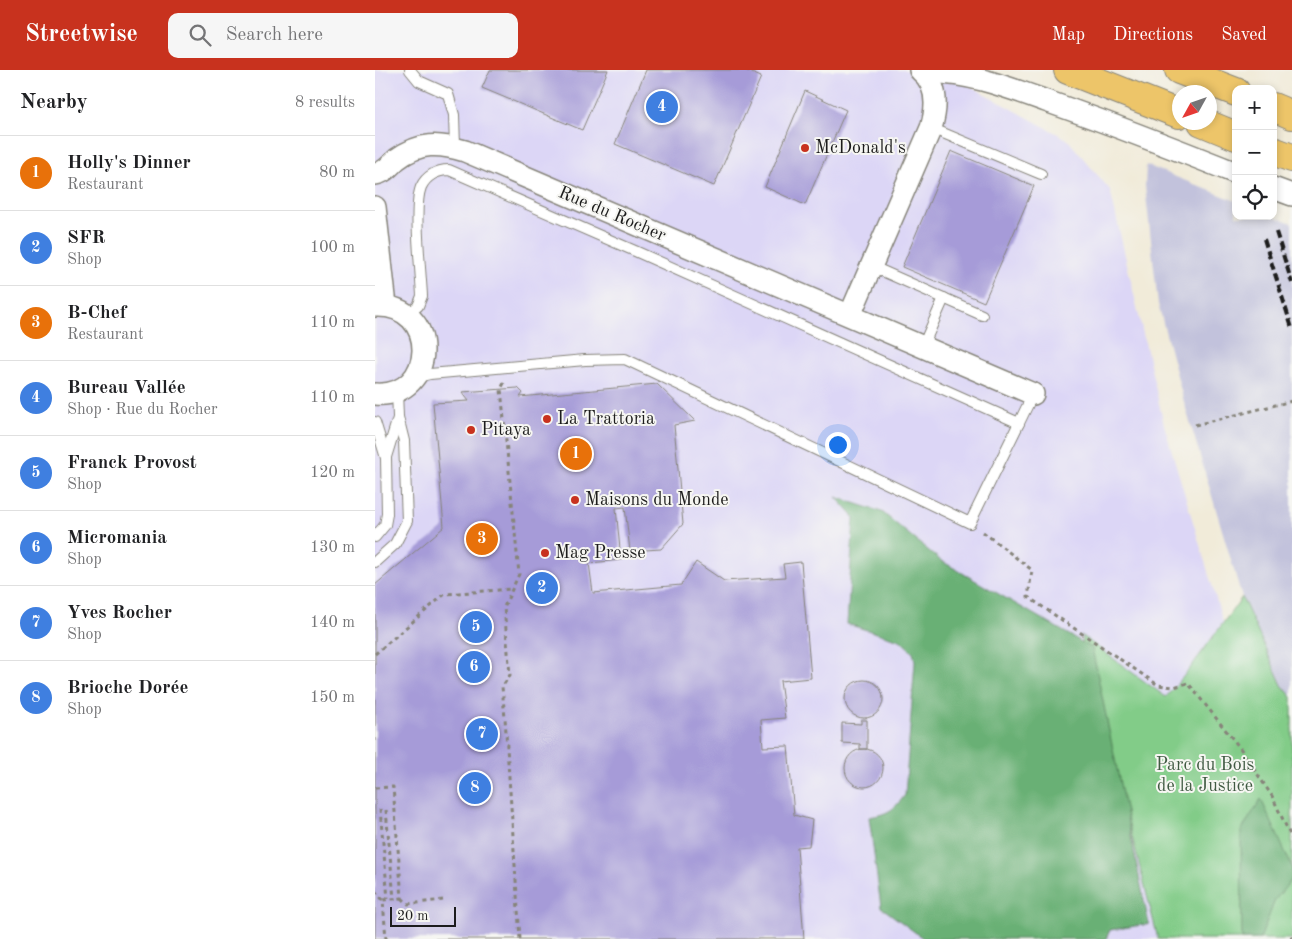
<!DOCTYPE html>
<meta charset="utf-8">
<style>
body{margin:0;font-family:"Old Standard TT",serif;background:#f6f6f6;color:#202124}
.controls{position:absolute;right:15px;top:15px;display:grid;overflow:hidden;border-radius:10px;box-shadow:0 2px 8px #0003}
.controls button{width:45px;height:45px;display:grid;place-items:center;padding:0;border:0;border-bottom:1px solid #e0e0e0;background:#fff;color:#202124;font:25px sans-serif}
.compass{position:absolute;left:797px;top:15px;width:45px;height:45px;border-radius:50%;background:#fff;box-shadow:0 2px 8px #0003;rotate:230deg}
.scale{position:absolute;left:15px;bottom:12px;width:66px;box-sizing:border-box;padding-left:5px;border:2px solid #1c1c1c;border-top:0;font-size:14px;line-height:18px;white-space:nowrap;color:#1c1c1c;-webkit-text-stroke:4px #f6f6f2;paint-order:stroke}
.you{position:absolute;left:462px;top:374px;width:18px;height:18px;margin:-12px;border:4px solid #fff;border-radius:50%;background:#1a73e8;box-shadow:0 0 0 8px #1a73e833}
.badge{display:grid;place-items:center;width:32px;height:32px;border-radius:50%;background:#c8321e;color:#fff;font-size:16px;font-weight:700}
.pin{position:absolute;translate:-50% -50%;border:2px solid #fff;box-shadow:0 1px 5px #0006}
.list{margin:0;padding:0;list-style:none}
h2{display:flex;justify-content:space-between;align-items:center;height:65px;margin:0;padding:0 20px;font-size:21px}
h2 small{font-size:16px;font-weight:400;color:#757577}
.list li{display:grid;grid-template-columns:32px 1fr auto;gap:15px;align-items:center;box-sizing:border-box;height:75px;padding:0 20px;border-top:1px solid #e0e0e0}
.list b{display:block;font-size:19px;white-space:nowrap}
.list p{margin:0;font-size:16px;white-space:nowrap;color:#757577}
.list em{font-size:16px;font-style:normal;color:#757577}
.icon{flex:none;width:28px;height:28px;fill:none;stroke:currentColor;stroke-width:2;stroke-linecap:round;stroke-linejoin:round}
.map{position:relative;flex:none;width:917px;height:869px;overflow:hidden}
header{display:flex;align-items:center;gap:30px;box-sizing:border-box;height:70px;padding:0 25px;background:#c8321e;color:#fff}
header strong{font-size:24px}
nav{display:flex;gap:28px;margin-inline-start:auto;font-size:18px}
.search{width:350px;height:45px;background:#f6f6f6;display:flex;align-items:center;gap:12px;box-sizing:border-box;padding:0 18px;border-radius:10px;color:#757577;font-size:19px}
main{display:flex}
aside{flex:1;background:#fff}
.map>svg:first-child{display:block}
.built{fill:#dcd6f6}
.industrial{fill:#c2c2dc}
.green{fill:#82cc88;stroke:#4f7452}
.forest{fill:#69b074;stroke:#426648}
.building{fill:#a69bd8}
.lines{fill:none;stroke-linecap:round;stroke-linejoin:round}
.service-casing{stroke:#86847a;stroke-width:12}
.minor-casing{stroke:#86847a;stroke-width:24}
.trunk-casing{stroke:#86847a;stroke-width:30}
.path{stroke:#86847a;stroke-width:3;stroke-dasharray:4 4;stroke-linecap:butt}
.service{stroke:#fff;stroke-width:10}
.minor{stroke:#fff;stroke-width:21}
.trunk{stroke:#edc569;stroke-width:28}
.rail{stroke:#1c1c1c;stroke-width:4;stroke-dasharray:8 4;stroke-linecap:butt}
.poi-dot{fill:#c8321e;stroke:#f6f6f2;stroke-width:2}
.labels{text-anchor:middle;dominant-baseline:central;stroke-width:4;stroke-linejoin:round;paint-order:stroke}
.poi-label{font-size:18px;fill:#1c1c1c;stroke:#f6f6f2;text-anchor:start}
.street-label{font-size:18px;fill:#1c1c1c;stroke:#f6f6f2}
.park-label{font-size:18px;fill:#405a42;stroke:#f6f6f2}
</style>
<header>
<strong>Streetwise</strong>
<div class="search"><svg class="icon" aria-label="search" viewBox="0 0 24 24"><circle cx="10" cy="10" r="6"/><path d="M15 15l6 6"/></svg>Search here</div>
<nav><a>Map</a><a>Directions</a><a>Saved</a></nav>
</header>
<main>
<aside>
<h2>Nearby<small>8 results</small></h2>
<ul class="list">
<li><span class="badge" style="background:#e8710a">1</span><div><b>Holly's Dinner</b><p>Restaurant</p></div><em>80 m</em></li>
<li><span class="badge" style="background:#3f7fe0">2</span><div><b>SFR</b><p>Shop</p></div><em>100 m</em></li>
<li><span class="badge" style="background:#e8710a">3</span><div><b>B-Chef</b><p>Restaurant</p></div><em>110 m</em></li>
<li><span class="badge" style="background:#3f7fe0">4</span><div><b>Bureau Vallée</b><p>Shop · Rue du Rocher</p></div><em>110 m</em></li>
<li><span class="badge" style="background:#3f7fe0">5</span><div><b>Franck Provost</b><p>Shop</p></div><em>120 m</em></li>
<li><span class="badge" style="background:#3f7fe0">6</span><div><b>Micromania</b><p>Shop</p></div><em>130 m</em></li>
<li><span class="badge" style="background:#3f7fe0">7</span><div><b>Yves Rocher</b><p>Shop</p></div><em>140 m</em></li>
<li><span class="badge" style="background:#3f7fe0">8</span><div><b>Brioche Dorée</b><p>Shop</p></div><em>150 m</em></li>
</ul>
</aside>
<div class="map">
<svg width="917" height="869" viewBox="0 0 917 869">
<rect width="100%" height="100%" fill="#f6f6f2"/>
<filter id="ink" filterUnits="userSpaceOnUse"><feTurbulence type="fractalNoise" baseFrequency=".02" numOctaves="2"/><feDisplacementMap in="SourceGraphic" scale="10" xChannelSelector="R" yChannelSelector="G"/><feConvolveMatrix kernelMatrix="1 2 1 2 8 2 1 2 1" color-interpolation-filters="sRGB"/></filter>
<filter id="wash" filterUnits="userSpaceOnUse"><feTurbulence type="fractalNoise" baseFrequency=".0096" numOctaves="4" result="noise"/><feDisplacementMap in="SourceGraphic" scale="20" xChannelSelector="R" yChannelSelector="G"/><feGaussianBlur stdDeviation="1.12" result="paint"/><feColorMatrix in="noise" values="0 0 0 0 0 0 0 0 0 0 0 0 0 0 0 0 0 1.4 0 .05"/><feComposite in="paint" operator="in"/></filter>
<g filter="url(#wash)">
<rect width="100%" height="100%" fill="#f1ebd9"/>
<polygon class="built" points="0,0 566,0 692,69 735,120 789,355 848,552 813,601 791,627 706,566 706,568 783,869 0,869"/>
<polygon class="industrial" points="771,95 861,131 861,146 898,146 917,153 917,627 907,615 867,527 809,332 783,234 770,116"/>
<polygon class="green" points="867,527 907,615 917,627 917,869 783,869 706,565 791,627 813,601"/>
<g class="forest">
<path d="M461,427L507,442L565,490L717,578L774,854L735,860L731,869H549L506,837L494,747C513,744 519,740 530,725L540,591L538,582L525,570L472,554L479,447Z"/>
<polygon points="886,729 917,797 917,809 900,830 885,869 867,869 866,761"/>
</g>
<g id="blocks">
<g class="building">
<polygon points="115,0 233,0 207,60 107,18"/>
<polygon points="271,0 370,0 386,7 339,116 240,74"/>
<polygon points="430,21 471,40 430,135 390,117"/>
<polygon points="576,81 659,116 609,232 527,197"/>
<polygon points="282,314 320,351 299,355 308,454 286,479 255,481 250,437 241,438 246,490 214,493 218,523 306,515 321,492 349,511 410,507 408,494 426,492 436,608 405,611 410,648 386,650 388,677 413,676 419,745 437,750 434,776 422,777 429,869 0,869 0,515 69,457 58,333 94,331 87,322 143,318 148,323 145,327"/>
<circle cx="489" cy="629" r="19"/>
<polygon points="486,650 492,650 492,679 485,679 485,674 467,673 467,653 486,654"/>
<circle cx="489" cy="698" r="19"/>
</g>
</g>
</g>
<g filter="url(#ink)">
<use href="#blocks" fill-opacity="0" stroke="#86847a" stroke-width="1"/>
<g class="lines">
<defs>
<g id="service">
<polyline points="35,0 44,11 73,24 79,45 80,78"/>
<polyline points="556,58 666,104"/>
<polyline points="496,196 607,245"/>
<path d="M32,245L43,236L47,226C46,202 38,137 46,117C51,106 62,100 74,100L260,181L644,353L595,453L250,289L210,290L55,304L41,307"/>
<polyline points="548,276 569,228"/>
<polyline points="0,352 11,388 12,444 10,455 0,467"/>
<polyline points="644,353 658,324"/>
<polyline points="11,387 23,348"/>
<polyline points="0,492 20,474 32,451 29,371 23,347 22,321"/>
</g>
<g id="minor">
<path d="M549,3C588,0 635,18 671,31C735,53 798,78 861,103"/>
<path d="M0,104C10,103 15,95 22,89C45,72 64,73 90,81L658,324"/>
<polyline points="898,118 917,125"/>
<polyline points="0,137 11,236"/>
<path d="M0,236C66,233 62,329 0,324"/>
<path d="M475,245L556,58C562,38 564,15 545,0"/>
</g>
<g id="trunk">
<polyline points="693,0 804,44"/>
<polyline points="804,0 861,22"/>
<polyline points="898,37 917,45"/>
<polyline points="827,52 861,66"/>
<polyline points="898,81 917,88"/>
</g>
</defs>
<use href="#service" class="service-casing"/>
<use href="#minor" class="minor-casing"/>
<use href="#trunk" class="trunk-casing"/>
<g class="path">
<polyline points="129,313 126,319 144,504 129,537 135,605 127,617 130,648 145,869"/>
<polyline points="820,355 917,331"/>
<polyline points="608,462 657,500 653,527 783,615 799,617 813,613 865,678 897,726 917,769"/>
<polyline points="0,584 70,524 137,519"/>
<polyline points="0,718 18,717 27,828 8,830"/>
<polyline points="5,739 13,829"/>
<polyline points="11,740 19,829"/>
<polyline points="0,821 8,830 11,869"/>
<polyline points="27,828 33,834 68,830"/>
<polyline points="916,869 917,866"/>
</g>
<use href="#service" class="service"/>
<use href="#minor" class="minor"/>
<use href="#trunk" class="trunk"/>
<g class="rail">
<polyline points="901,162 917,213"/>
<polyline points="889,169 917,258"/>
</g>
</g>
</g>
<g class="poi-dot">
<circle cx="430" cy="78" r="5"/>
<circle cx="172" cy="349" r="5"/>
<circle cx="96" cy="360" r="5"/>
<circle cx="200" cy="430" r="5"/>
<circle cx="170" cy="483" r="5"/>
</g>
<g class="labels">
<g class="poi-label">
<text x="440" y="78">McDonald's</text>
<text x="182" y="349">La Trattoria</text>
<text x="106" y="360">Pitaya</text>
<text x="210" y="430">Maisons du Monde</text>
<text x="180" y="483">Mag Presse</text>
</g>
<g class="street-label">
<text transform="translate(237 144) rotate(23)">Rue du Rocher</text>
</g>
<g class="park-label">
<text x="830" y="695">Parc du Bois<tspan x="830" dy="21">de la Justice</tspan></text>
</g>
</g>
</svg>
<div class="controls">
<button>+</button>
<button>−</button>
<button><svg class="icon" aria-label="locate" viewBox="0 0 24 24"><circle cx="12" cy="12" r="6"/><path d="M12 2v4M12 18v4M2 12h4M18 12h4"/></svg></button>
</div>
<svg class="compass" viewBox="-18 -18 36 36"><path d="M0-13l5 13h-10z" fill="#e53935"/><path d="M0 13l5-13h-10z" fill="#757577"/></svg>
<div class="scale">20 m</div>
<div class="you"></div>
<div class="pin badge" style="left:201px;top:384px;background:#e8710a">1</div>
<div class="pin badge" style="left:167px;top:518px;background:#3f7fe0">2</div>
<div class="pin badge" style="left:107px;top:469px;background:#e8710a">3</div>
<div class="pin badge" style="left:287px;top:37px;background:#3f7fe0">4</div>
<div class="pin badge" style="left:101px;top:557px;background:#3f7fe0">5</div>
<div class="pin badge" style="left:99px;top:597px;background:#3f7fe0">6</div>
<div class="pin badge" style="left:107px;top:664px;background:#3f7fe0">7</div>
<div class="pin badge" style="left:100px;top:718px;background:#3f7fe0">8</div>
</div>
</main>
